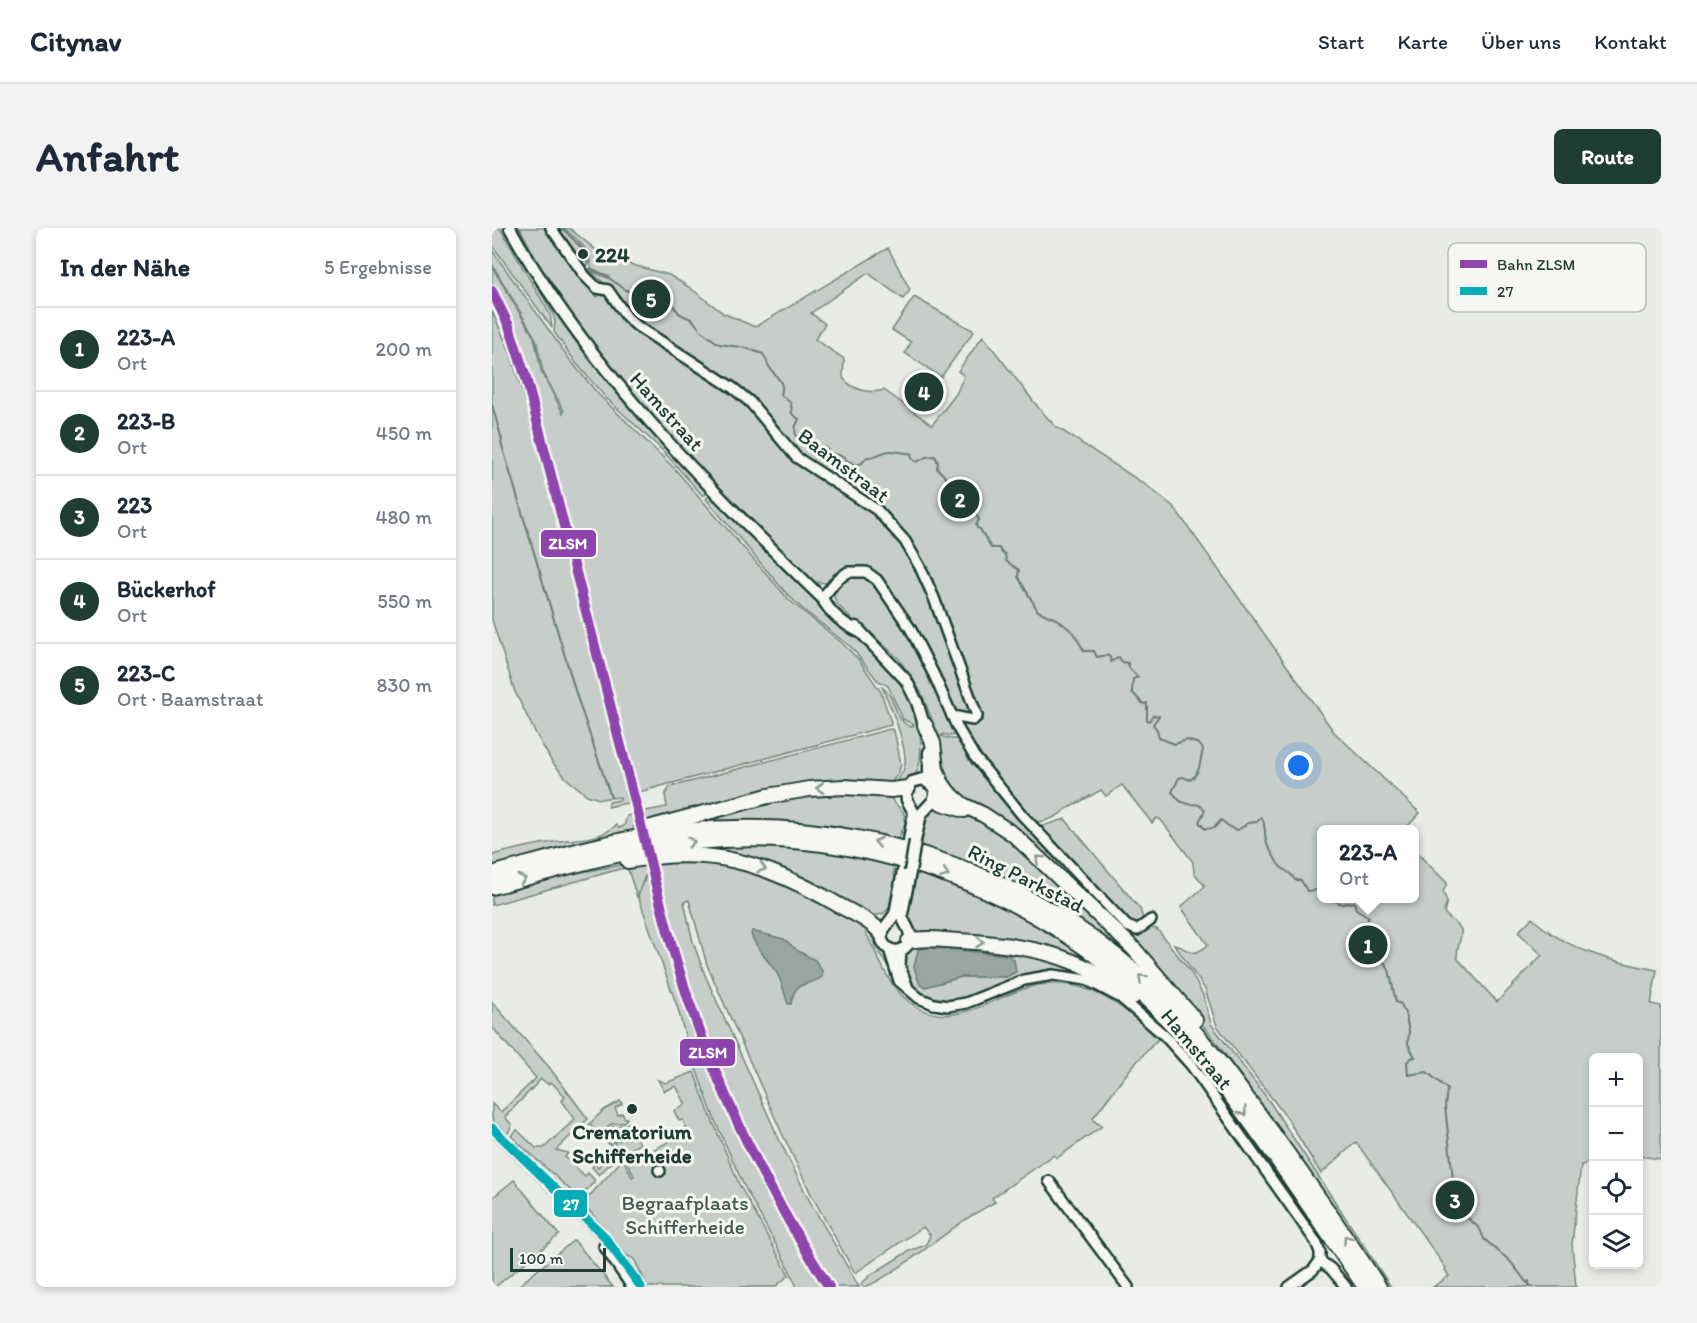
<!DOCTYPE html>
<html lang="de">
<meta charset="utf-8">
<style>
body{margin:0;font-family:Itim,sans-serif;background:#f2f2f3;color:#1f2937}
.controls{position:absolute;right:18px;bottom:18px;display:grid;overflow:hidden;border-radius:9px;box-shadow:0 3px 9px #0003}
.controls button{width:54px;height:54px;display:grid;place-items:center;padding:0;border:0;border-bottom:2px solid #e0e1e3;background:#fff;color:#1f2937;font:30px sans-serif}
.scale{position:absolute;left:18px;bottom:15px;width:96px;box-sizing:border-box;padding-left:6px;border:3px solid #1f3d34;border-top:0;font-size:16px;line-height:21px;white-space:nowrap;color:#1f3d34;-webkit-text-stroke:4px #f6f6f2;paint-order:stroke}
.you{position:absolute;left:807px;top:538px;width:21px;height:21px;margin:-15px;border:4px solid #fff;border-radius:50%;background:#1a73e8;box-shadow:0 0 0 9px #1a73e833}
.badge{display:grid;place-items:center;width:39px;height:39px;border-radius:50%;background:#1f3d34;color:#fff;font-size:20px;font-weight:700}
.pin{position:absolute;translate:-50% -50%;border:3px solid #fff;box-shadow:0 2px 6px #0006}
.popup{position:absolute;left:825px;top:597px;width:102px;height:78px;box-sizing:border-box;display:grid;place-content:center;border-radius:9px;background:#fff;filter:drop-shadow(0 2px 4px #0005);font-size:20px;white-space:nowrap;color:#747a83}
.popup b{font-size:22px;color:#1f2937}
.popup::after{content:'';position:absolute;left:50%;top:100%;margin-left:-12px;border:12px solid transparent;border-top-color:#fff}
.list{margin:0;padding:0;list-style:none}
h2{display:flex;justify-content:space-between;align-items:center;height:78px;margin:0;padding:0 24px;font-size:26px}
h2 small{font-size:20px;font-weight:400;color:#747a83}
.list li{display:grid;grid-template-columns:39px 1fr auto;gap:18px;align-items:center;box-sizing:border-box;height:84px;padding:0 24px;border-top:2px solid #e0e1e3}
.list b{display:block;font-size:22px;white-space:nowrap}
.list p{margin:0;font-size:20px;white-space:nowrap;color:#747a83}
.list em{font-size:20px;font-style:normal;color:#747a83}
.icon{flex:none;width:33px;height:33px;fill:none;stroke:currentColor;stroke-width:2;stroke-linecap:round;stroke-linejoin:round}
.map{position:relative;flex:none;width:1169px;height:1059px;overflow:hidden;border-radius:9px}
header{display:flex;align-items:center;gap:36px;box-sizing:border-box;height:84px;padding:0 30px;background:#fff;border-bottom:2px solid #e0e1e3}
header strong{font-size:28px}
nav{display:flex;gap:33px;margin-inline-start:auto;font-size:21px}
.intro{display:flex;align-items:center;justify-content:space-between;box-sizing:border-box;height:144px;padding:0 36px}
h1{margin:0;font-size:42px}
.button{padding:15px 27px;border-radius:9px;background:#1f3d34;color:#fff;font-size:21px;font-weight:700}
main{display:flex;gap:36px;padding:0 36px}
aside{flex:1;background:#fff;border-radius:9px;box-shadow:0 3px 9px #0003}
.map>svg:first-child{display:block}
.green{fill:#c7cec9;stroke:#73867e;stroke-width:1.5;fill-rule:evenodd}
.water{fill:#99a6a0;stroke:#687c75;stroke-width:1.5}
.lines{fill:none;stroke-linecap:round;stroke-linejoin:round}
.stream{stroke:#687c75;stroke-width:2}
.minor-casing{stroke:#1f3d34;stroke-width:14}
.major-casing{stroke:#1f3d34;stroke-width:15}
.highway-casing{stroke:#1f3d34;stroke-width:18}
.minor{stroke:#f6f6f2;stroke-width:9}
.major{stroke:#f6f6f2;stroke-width:10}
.highway{stroke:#f6f6f2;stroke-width:14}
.rail{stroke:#1f3d34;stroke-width:2}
.major-bridge-casing{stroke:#1f3d34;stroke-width:15;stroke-linecap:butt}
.major-bridge{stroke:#f6f6f2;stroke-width:10}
.bus-1-casing{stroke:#f6f6f2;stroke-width:14}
.bus-1{stroke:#05abb6;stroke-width:9}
.rail-1-casing{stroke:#f6f6f2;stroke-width:15}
.rail-1{stroke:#8e44ad;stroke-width:10}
.oneway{stroke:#8a9a93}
.poi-dot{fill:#1f3d34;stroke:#f6f6f2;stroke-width:2}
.labels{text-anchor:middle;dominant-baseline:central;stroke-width:6;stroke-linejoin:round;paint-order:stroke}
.poi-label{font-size:21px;font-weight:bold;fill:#1f3d34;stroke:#f6f6f2;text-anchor:start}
.street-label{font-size:21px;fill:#1f3d34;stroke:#f6f6f2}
.park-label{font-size:21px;fill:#415a52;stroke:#f6f6f2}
.key{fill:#f6f6f2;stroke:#b6beb9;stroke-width:1.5}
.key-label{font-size:16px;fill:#1f3d34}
.line-badge{stroke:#f6f6f2;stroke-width:2}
.badge-label{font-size:16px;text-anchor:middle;font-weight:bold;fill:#fff}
</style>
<header>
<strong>Citynav</strong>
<nav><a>Start</a><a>Karte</a><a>Über uns</a><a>Kontakt</a></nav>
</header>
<div class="intro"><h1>Anfahrt</h1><a class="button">Route</a></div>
<main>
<aside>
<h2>In der Nähe<small>5 Ergebnisse</small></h2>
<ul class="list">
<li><span class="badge">1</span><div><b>223-A</b><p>Ort</p></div><em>200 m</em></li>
<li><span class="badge">2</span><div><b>223-B</b><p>Ort</p></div><em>450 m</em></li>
<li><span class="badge">3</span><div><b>223</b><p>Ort</p></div><em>480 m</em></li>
<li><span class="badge">4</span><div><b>Bückerhof</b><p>Ort</p></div><em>550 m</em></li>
<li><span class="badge">5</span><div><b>223-C</b><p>Ort · Baamstraat</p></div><em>830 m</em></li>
</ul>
</aside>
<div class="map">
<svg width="1169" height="1059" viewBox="0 0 1169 1059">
<rect width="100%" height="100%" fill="#e9ebe7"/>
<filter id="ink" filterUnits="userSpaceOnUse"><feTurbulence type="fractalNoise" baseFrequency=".0167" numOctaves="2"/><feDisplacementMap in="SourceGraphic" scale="12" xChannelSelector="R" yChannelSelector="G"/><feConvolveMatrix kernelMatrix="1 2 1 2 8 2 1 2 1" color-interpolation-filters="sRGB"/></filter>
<g filter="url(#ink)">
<g class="green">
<polygon points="0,0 8,0 58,86 60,100 0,17"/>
<polygon points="11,0 103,135 154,199 215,265 213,267 210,267 170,222 113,169 84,135 62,104 63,93 60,84"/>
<polygon points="22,0 27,0 41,25 28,0 59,0 105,69 113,64 129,82 244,164 298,227 321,246 386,287 397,296 426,337 482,481 480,489 463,484 444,443 377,342 335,355 322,354 209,245 170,204 79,89"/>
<path d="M60,0H69C80,10 94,21 95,37L90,40Z"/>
<path d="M72,0H77L108,25L123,32L177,47L197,59L231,85L263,99L396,20L418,62L411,71L376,45L319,85L333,96L323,111L352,131L351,150C360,162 378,166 392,162L440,197L464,166L472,148L466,143L491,108L545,178L563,198L654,257L682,279L842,504L928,585L913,601L830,602V670H922L923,623L955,655L951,664L955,673L952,684C955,691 966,694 969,702C971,712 962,721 966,731L1005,774L1050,727L1026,704L1040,690C1074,722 1121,734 1165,742L1159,776L1169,778V931L1147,928L1146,830H1102L1101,934L1089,937L1080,1016L1084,1059H941L957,1048L953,1042L954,1040L864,914L829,946L795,890L725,798L713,761L682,716C699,722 698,731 716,717L689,679L713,658L702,645L701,634L669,592L665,590L660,595L630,557L614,568L609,562L571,583C566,590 548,595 540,594L483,524L466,492L481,495L490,493L412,306L390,283L304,224L265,179L146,97L114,57L98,43L116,50L117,48L99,40C101,23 84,11 72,0Z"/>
<polygon points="0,22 78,132 106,166 182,240 297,372 350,415 367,432 389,464 399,494 399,497 143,565 146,562 146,560 142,560 124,481 49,203 38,147 23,105 0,57 0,39 42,109 49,143 71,185 72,183 51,144 44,111 0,36"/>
<polygon points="422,69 482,103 449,149 413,125 419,114 400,102"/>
<polygon points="0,83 18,124 35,180 140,574 116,579 117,574 128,572 128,569 107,571 95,567 75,551 60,534 44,506 23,464 0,392"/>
<path d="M217,268L220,272L223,269C259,305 293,342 329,377C356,403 391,425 411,457C425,480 431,506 428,532C426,548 418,556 402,556C408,550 412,544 413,536C415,518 398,476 390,459C405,469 401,492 419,499L422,497L411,491L396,458L385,452L360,420L313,383L295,366L214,271Z"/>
<polygon points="360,347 373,348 385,356 426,419 464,507 458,508 451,506 449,508 458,511 467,511 589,653 649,704 659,700 665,701 698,743 711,767 719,796 775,870 899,1059 893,1059 785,898 719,807 687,767 553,633 455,559 443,517 439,489 429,464 407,431 380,406 367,398 345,376 342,369 342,362 348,354"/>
<polygon points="398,501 402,502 409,536 407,544 398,557 359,557 151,595 148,584 175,579 173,567 178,559"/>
<path d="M398,565C398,575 408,577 412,586C414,593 412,600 411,607L409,602L407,614L155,604L297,566Z"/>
<polygon points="444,576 483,590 512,606 609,692 676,770 426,620 430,591"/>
<path d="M138,587L142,590L144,597L141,599L143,603L0,639V627C20,622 40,617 61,614C81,610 108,613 124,597L127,600L132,598L135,588Z"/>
<polygon points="573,591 648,681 651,691 648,697 641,698 547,599"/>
<polygon points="275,615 404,634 401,647 402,642 404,643 397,680 392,685 380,689 300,649 184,624 204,617"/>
<path d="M185,629L265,641L375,696L374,705C385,726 395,755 414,771C455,807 496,771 538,759C551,755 565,755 578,757C613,762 642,788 666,811L639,840L601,890L602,893L610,898L565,930L562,927L500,970L503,974C491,981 478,988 467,996C452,1007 385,1059 371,1059L369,1056L380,1046L417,1023L434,1017L438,1007L431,999L363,1045L320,968L288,901L215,737L197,672L192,674L201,714L213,747L286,909L316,970L367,1059H340C286,974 240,886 206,790C188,738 175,685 161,632Z"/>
<polygon points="151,633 154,636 155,643 145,669 135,639 0,677 0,666 90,644"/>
<polygon points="423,639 450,647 557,700 628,752 584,733 422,709 413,685"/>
<path d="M157,641C173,692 184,744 201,794C233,887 278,978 334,1059H305L295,1037L251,956L222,890L196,819L186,781L146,668Z"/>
<path d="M377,701H382C386,709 391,717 395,725C399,735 402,747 407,756C420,781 453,785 477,778C493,774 510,761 524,760C468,786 430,802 395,737C388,726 379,713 377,701Z"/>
<path d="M421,716L516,719L583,736L643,774L656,784L655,786L627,764L595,749L568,744L471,772C448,775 416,768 411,741C411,736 412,730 412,726ZM522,732L514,749H469L433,759Z"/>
<polygon points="0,774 57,839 96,891 64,922 76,925 73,929 93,948 96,945 102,951 102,954 87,970 19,908 25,902 44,920 52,920 83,891 70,873 73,868 59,854 56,856 49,851 13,889 20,897 16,905 13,905 0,891 0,876 9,884 44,850 0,799"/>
<polygon points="202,844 218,887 248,958 297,1047 283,1059 156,1059 142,1031 134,1027 91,975 131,931 140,949 142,948 133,930 150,921 153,926 196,904 191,892 187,893 182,883 192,878 193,875 184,858 172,863 166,852 174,855"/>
<path d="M128,873L130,876L123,880L126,887L130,885L133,890H135C132,898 123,893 116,898L114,905L116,912L113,913L97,896L112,882Z"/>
<polygon points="138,894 144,904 119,911 117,905 119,899 133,897"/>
<polygon points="144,908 148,916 130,925 121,914"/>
<polygon points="116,915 118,915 127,927 107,947 100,939 103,936 106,939 123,922"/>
<polygon points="22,952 67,1007 3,1059 0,1059 0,970"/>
<polygon points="82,1012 121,1059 25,1059"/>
</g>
<g class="water">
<path d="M260,703L292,711L306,723L323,732L330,743V749C314,761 304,749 299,776H296C292,765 290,751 282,741C274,730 264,720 259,706Z"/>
<polygon points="434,719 516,727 522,732 524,744 514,749 469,749 433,759 428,757 422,739 426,722"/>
</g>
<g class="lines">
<g class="stream">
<polyline points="70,0 93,23 97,35 94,40"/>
<path d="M94,40L111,46L134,62L151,69L160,70L172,67L188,86L201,92L209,103L227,116L254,120L271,126C274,130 275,136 278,140C285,151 293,153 289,167L299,175L300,186L307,191L303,200L304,208L319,223L332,219L339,225L353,229L354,232L364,237L370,235L375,229C384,230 390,223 399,223C406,223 411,226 419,225L420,231L425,234L434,229L443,228L446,235L445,240L469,266L475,270L487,292L484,297L485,300L488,301L499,320H507L510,325L513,326L514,333L527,342L526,349L546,383L566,392L582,405L592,423H602L605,429L615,427L618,429L619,434L627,429L630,434L636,435L637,440L646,449L641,451L640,464L651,476L655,475V492L657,493L661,487L667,488L661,496L665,502L667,510L683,516L695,512L707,516L711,521L707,540L703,548L698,552L691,549L687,550L680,564L688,573L696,576C704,577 708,575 713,582L707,594L713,601L722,600L729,592L739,600L746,602L756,595L765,594L769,589C776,598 770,611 777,620C780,625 783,630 786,636C791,643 799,643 803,652H809L815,663L826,662L830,665"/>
<polyline points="0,177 10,212 9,214 86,472 119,569"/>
<polyline points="837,670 850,676 862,674 864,681 877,689 871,699 870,707 877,706 878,708 873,722 881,727 887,726 897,742 904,774 909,776 913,785 917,803 916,816 923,829 919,830 915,834 916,847 935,844 955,861 953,878 961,951 967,986 977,991 988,1001 992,1011 1018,1033 1035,1055 1037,1053 1037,1057 1041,1059"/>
</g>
<defs>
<g id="minor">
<polyline points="59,0 93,48 105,60 116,62 135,89 145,98 241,160 258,174 304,229 385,282 413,313 428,339 442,370 485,488 481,492 460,488"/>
<polyline points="330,370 345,352 356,344 374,344 385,352 418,400 442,447 465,499 482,528 530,587 635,698 645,702 659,692"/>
<polyline points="397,721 407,753 427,770 442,776 456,778 474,775 532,752 561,747 595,752 629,770 673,808 699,837 824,1014 828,1024 828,1033"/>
<polyline points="409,721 408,738 416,760"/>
<polyline points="0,900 111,1007 149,1059"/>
<polyline points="167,942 168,943"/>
<polyline points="557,953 636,1059"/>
<polyline points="112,1018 140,1059"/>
<polyline points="828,1033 839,1041 854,1059"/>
<polyline points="797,1059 821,1042 828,1033"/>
</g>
<g id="major">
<path d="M18,0C98,144 213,256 330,370C338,385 353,397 368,404"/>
<polyline points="364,399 414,452 425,474 434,503"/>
<polyline points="437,554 437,524"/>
<polyline points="417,612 422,585 415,572 414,564 420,554 431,551 442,559 444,570 429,586 423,613"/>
<path d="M411,643L403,686L389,705C389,728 418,728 418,708C418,700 410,694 410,686L418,644"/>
</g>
<g id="highway">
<polyline points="433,497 441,515 444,541 449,554 456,564 471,577 492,587 521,606 642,721 703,792"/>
<polyline points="444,570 450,575 472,582"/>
<polyline points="156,600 276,568 317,561 352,559 399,562 416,560"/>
<path d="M136,633C218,617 273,635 343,675C358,684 379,692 389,705"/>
<path d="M0,646C63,629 126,609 191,603C373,584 558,649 684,783C714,815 740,850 766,885C808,942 848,1000 887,1059"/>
<path d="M0,659C67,641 134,621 203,614C370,597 542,660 661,777C707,822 745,875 782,927C812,971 843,1015 873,1059"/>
<path d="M417,713C433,709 451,712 468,713C535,717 587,726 641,769"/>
</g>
</defs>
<use href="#minor" class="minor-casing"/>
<use href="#major" class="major-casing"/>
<use href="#highway" class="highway-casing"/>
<use href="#minor" class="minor"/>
<use href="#major" class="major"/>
<use href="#highway" class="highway"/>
<path class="rail" d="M0,73C23,114 34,160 47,206"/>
<defs>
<polyline id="major-bridge" points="418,644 423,613"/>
</defs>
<use href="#major-bridge" class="major-bridge-casing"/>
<use href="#major-bridge" class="major-bridge"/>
<defs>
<polyline id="bus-1" points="0,900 111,1007 149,1059"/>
</defs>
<use href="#bus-1" class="bus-1-casing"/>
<use href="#bus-1" class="bus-1"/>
<defs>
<path id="rail-1" d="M0,63L17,98L34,150C66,278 100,406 133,534C155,617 172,701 200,782C234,880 281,972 337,1059"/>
</defs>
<use href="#rail-1" class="rail-1-casing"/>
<use href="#rail-1" class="rail-1"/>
</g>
<defs><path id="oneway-chevron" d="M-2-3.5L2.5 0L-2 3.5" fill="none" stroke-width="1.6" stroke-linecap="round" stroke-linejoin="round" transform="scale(1.5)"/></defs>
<g class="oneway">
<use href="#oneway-chevron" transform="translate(328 560) rotate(177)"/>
<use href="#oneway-chevron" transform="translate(199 614) rotate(-6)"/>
<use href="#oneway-chevron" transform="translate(386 614) rotate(-167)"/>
<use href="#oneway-chevron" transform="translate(547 631) rotate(-137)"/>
<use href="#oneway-chevron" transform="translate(270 640) rotate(17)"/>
<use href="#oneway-chevron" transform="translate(453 646) rotate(21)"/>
<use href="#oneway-chevron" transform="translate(30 651) rotate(-15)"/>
<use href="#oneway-chevron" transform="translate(488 714) rotate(4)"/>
<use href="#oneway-chevron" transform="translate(650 750) rotate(-138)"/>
<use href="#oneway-chevron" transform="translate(751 884) rotate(53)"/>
<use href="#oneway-chevron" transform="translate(855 1011) rotate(-125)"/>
</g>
</g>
<g class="poi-dot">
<circle cx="91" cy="26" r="6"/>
<circle cx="140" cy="881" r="6"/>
</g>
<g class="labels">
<g class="poi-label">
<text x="103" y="26">224</text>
<text x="140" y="903" text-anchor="middle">Crematorium<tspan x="140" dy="24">Schifferheide</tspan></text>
</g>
<g class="street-label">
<text transform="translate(175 183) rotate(48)">Hamstraat</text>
<text transform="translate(352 237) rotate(37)">Baamstraat</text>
<text transform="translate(534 650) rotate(27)">Ring Parkstad</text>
<text transform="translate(705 821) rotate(50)">Hamstraat</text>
</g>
<g class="park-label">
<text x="193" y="974">Begraafplaats<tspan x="193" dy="24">Schifferheide</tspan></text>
</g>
</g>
<rect x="956" y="15" width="198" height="69" rx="9" class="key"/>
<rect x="968" y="32" width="27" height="8" fill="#8e44ad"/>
<rect x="968" y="59" width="27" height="8" fill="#05abb6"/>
<g class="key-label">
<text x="1005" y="42">Bahn ZLSM</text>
<text x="1005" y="69">27</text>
</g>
<g class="line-badge">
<rect x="48" y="301" width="57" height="29" rx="6" fill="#8e44ad"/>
<rect x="187" y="810" width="57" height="29" rx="6" fill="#8e44ad"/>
<rect x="61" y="961" width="35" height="29" rx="6" fill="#05abb6"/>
</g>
<g class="badge-label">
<text x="76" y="321">ZLSM</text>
<text x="216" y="830">ZLSM</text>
<text x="79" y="982">27</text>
</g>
</svg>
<div class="controls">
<button>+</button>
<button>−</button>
<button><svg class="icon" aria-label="locate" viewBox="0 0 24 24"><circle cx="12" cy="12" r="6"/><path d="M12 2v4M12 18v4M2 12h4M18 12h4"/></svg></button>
<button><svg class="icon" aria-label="layers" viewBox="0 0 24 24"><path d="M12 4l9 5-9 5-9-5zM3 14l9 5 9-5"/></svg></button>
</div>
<div class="scale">100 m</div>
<div class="you"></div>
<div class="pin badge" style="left:876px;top:717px">1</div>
<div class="popup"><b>223-A</b>Ort</div>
<div class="pin badge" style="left:468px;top:271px">2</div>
<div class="pin badge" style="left:963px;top:972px">3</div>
<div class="pin badge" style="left:432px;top:164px">4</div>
<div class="pin badge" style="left:159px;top:71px">5</div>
</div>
</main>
